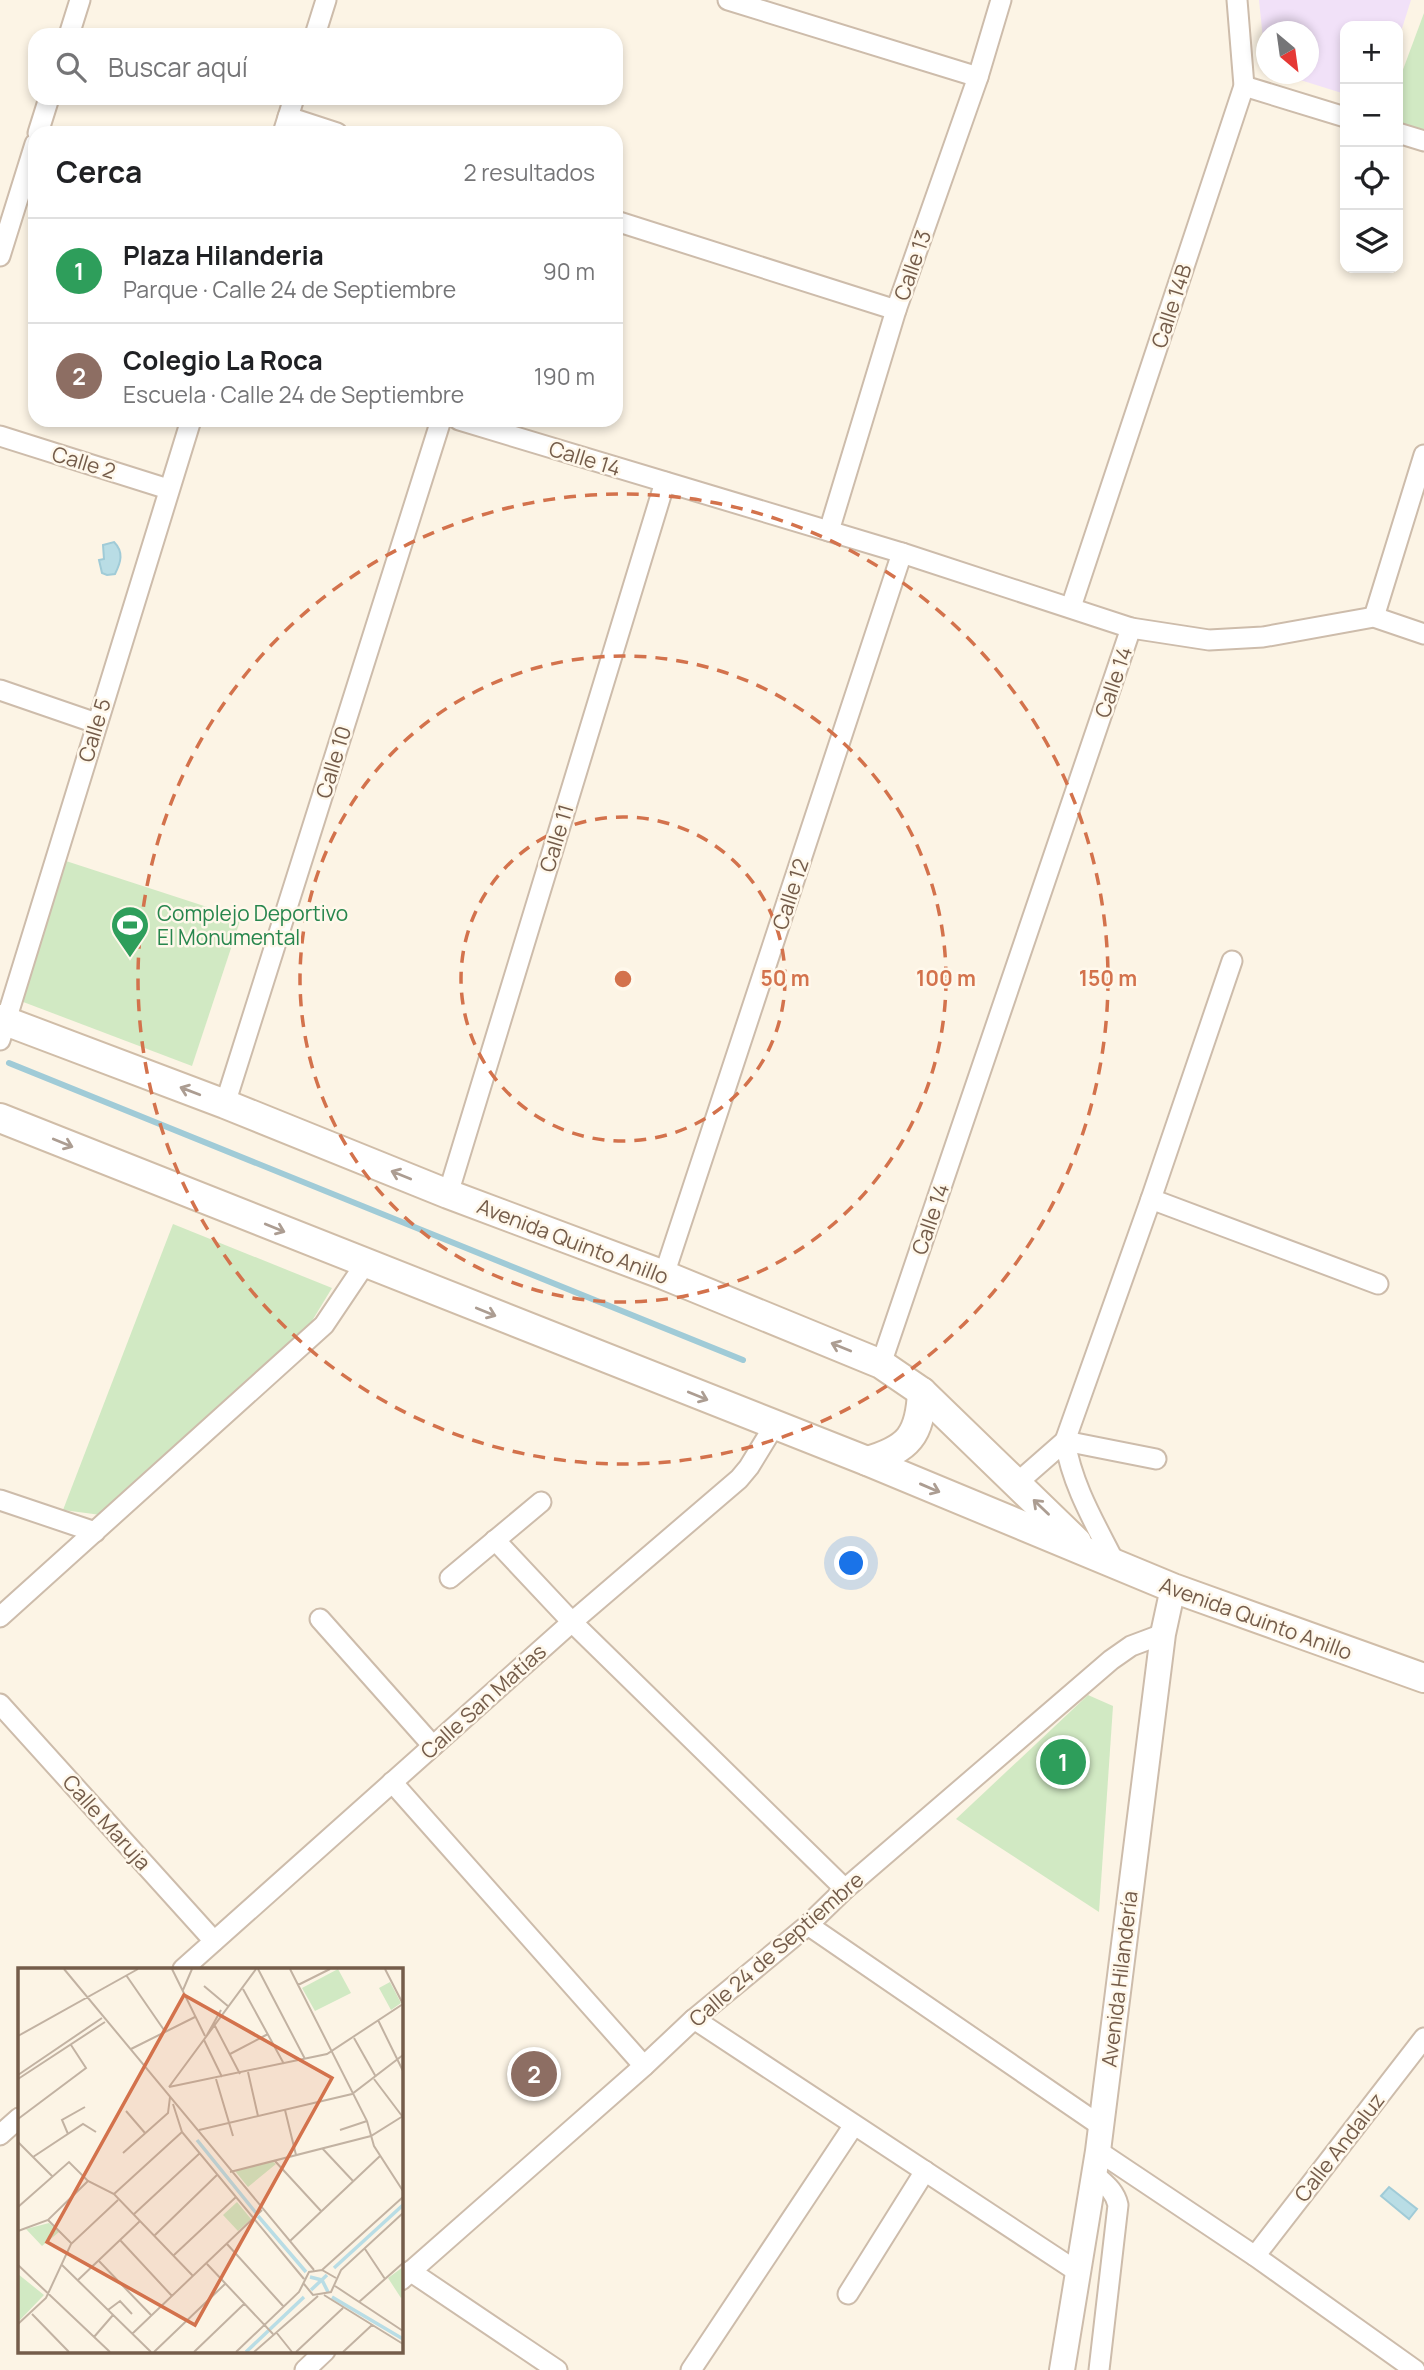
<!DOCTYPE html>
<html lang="es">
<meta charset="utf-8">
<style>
body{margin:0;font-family:Manrope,sans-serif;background:#f6f6f6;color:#202124}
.controls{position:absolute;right:21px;top:21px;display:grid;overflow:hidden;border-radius:14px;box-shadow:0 4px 10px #0003}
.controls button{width:63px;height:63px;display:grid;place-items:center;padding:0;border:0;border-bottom:2px solid #e0e0e0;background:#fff;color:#202124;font:35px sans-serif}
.compass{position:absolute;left:1256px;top:21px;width:63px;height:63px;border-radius:50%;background:#fff;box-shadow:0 4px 10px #0003;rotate:151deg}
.you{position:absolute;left:852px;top:1564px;width:24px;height:24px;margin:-18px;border:5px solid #fff;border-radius:50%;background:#1a73e8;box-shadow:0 0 0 10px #1a73e833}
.badge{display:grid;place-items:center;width:46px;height:46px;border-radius:50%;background:#e4764c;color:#fff;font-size:23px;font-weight:700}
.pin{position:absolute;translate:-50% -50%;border:4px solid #fff;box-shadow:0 2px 7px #0006}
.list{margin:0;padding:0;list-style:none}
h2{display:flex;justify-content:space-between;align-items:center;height:91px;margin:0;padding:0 28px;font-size:30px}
h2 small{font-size:23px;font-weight:400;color:#757577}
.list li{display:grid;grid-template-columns:46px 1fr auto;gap:21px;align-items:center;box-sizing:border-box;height:105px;padding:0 28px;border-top:2px solid #e0e0e0}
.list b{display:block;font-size:26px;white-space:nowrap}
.list p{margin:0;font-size:23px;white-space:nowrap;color:#757577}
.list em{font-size:23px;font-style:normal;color:#757577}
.icon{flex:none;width:38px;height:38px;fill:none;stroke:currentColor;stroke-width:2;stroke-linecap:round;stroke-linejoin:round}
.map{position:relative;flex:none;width:1424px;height:2370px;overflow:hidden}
.search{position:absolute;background:#fff;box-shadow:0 4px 10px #0003;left:28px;top:28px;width:595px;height:77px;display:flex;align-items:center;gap:18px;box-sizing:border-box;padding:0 24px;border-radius:21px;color:#757577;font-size:26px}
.panel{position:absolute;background:#fff;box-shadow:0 4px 10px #0003;left:28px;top:126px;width:595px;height:301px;border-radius:21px}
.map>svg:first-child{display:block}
.education{fill:#f1e1f8}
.green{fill:#d1e9c3}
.water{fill:#b9dde5;stroke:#a0cbd7;stroke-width:2}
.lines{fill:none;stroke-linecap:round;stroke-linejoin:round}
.stream{stroke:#a0cbd7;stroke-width:6}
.minor-casing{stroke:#cdbcab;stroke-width:23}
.tertiary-casing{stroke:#cdbcab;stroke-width:28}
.secondary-casing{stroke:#d0bda8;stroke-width:32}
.minor{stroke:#fff;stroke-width:19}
.tertiary{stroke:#fff;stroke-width:24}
.secondary{stroke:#fff;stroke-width:28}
.oneway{stroke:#ac9d92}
.ring{fill:none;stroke:#d3724c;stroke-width:3.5;stroke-dasharray:12 9}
.labels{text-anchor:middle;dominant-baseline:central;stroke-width:5;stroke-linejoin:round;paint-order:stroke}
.street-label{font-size:21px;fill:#745c4a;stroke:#fff8eb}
.leisure-label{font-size:21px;fill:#27864d;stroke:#fff8eb;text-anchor:start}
.inset-river{fill:none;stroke:#b9dde5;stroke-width:3.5}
.inset-road{fill:none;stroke:#c2b2a2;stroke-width:2}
.view{fill:#d3724c;fill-opacity:0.15;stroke:#d3724c;stroke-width:3.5}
.inset-edge{fill:none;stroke:#745c4a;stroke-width:3.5}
.centre{fill:#d3724c;stroke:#fff8eb;stroke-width:3.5}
.ring-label{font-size:21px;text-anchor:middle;font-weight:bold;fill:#d3724c;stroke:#fff8eb;stroke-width:5;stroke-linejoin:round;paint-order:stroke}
</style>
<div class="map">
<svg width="1424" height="2370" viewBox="0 0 1424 2370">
<rect width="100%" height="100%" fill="#fcf4e5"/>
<polygon class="education" points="1259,0 1411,0 1398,41 1398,26 1345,26 1345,94 1281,74 1308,74 1308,32 1266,32 1266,69"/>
<g class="green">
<polygon points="1424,13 1424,137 1398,128 1398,83"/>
<polygon points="66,861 241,918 192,1066 18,1000"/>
<polygon points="173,1224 332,1288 301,1339 101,1515 63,1510"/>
<polygon points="1088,1695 1113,1706 1099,1912 956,1819"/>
</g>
<g class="water">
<path d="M114,542C124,552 121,562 115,574L107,575L102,573L99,560L104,559L103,545Z"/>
<polygon points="1389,2187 1417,2209 1409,2219 1381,2196"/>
</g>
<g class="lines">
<polyline class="stream" points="9,1063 743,1360"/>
<defs>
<g id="minor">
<polyline points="728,0 978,77"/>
<polyline points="69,35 80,0"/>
<polyline points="315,35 326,0"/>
<polyline points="1244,86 1345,117"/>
<polyline points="288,117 337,133"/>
<polyline points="38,133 49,98"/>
<polyline points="283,133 294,98"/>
<polyline points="1398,133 1424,141"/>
<polyline points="616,221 896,310"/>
<polyline points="0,256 35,144"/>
<polyline points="459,420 902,553 1131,628 1209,640 1263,637 1374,617 1424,634"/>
<polyline points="0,436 168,489"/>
<polyline points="829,531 896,310 978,77 1001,0"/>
<polyline points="1071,607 1244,86 1237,0"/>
<polyline points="1374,617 1424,455"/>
<polyline points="0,690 96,723"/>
<polyline points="0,1040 191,420"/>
<polyline points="225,1104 441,420"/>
<polyline points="448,1194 665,482"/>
<polyline points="1151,1199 1378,1284"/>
<polyline points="664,1275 902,553"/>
<polyline points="881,1364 1131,628"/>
<polyline points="1017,1483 1065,1441 1156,1459"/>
<polyline points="0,1500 95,1532"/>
<polyline points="495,1540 572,1622 845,1889"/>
<path d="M1116,1565C1096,1525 1072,1486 1065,1441L1151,1199L1232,961"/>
<polyline points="450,1578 541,1502"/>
<polyline points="0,1617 324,1325 365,1264"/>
<polyline points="320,1619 433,1746"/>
<polyline points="0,1704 214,1941"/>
<polyline points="392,1782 644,2066"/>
<polyline points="808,1925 1101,2126"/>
<polyline points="183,1969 572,1622 739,1479 749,1467 774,1426"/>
<polyline points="694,2019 1078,2272"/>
<polyline points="0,2135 19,2118"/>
<polyline points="1098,2151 1255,2256 1415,2370"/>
<path d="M1095,2175C1105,2184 1115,2191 1118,2205L1099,2370"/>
<polyline points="1255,2256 1424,2038"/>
<polyline points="410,2271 557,2370"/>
<polyline points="401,2280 644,2066 694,2019 808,1925 845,1889 1111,1660 1131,1646 1163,1634"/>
<polyline points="848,2294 925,2171"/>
<polyline points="305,2370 325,2351"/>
<polyline points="691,2370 854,2125"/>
</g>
<polyline id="tertiary" points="1062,2370 1098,2151 1163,1634 1173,1588"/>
<g id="secondary">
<polyline points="0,1019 225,1104 448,1194 664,1275 881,1364 922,1392 1077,1542"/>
<polyline points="0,1118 867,1461 1173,1588 1424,1678"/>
<path d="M867,1461C909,1449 920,1435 922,1392"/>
</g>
</defs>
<use href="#minor" class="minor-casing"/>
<use href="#tertiary" class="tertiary-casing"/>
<use href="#secondary" class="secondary-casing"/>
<use href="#minor" class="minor"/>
<use href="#tertiary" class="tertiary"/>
<use href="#secondary" class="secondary"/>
</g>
<defs><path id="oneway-shaft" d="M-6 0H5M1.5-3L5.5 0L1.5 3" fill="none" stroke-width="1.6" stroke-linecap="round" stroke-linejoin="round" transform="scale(1.75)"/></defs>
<g class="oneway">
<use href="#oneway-shaft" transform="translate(190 1091) rotate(-159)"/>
<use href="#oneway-shaft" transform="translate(63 1143) rotate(22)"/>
<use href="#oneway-shaft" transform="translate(401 1175) rotate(-158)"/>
<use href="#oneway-shaft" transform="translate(275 1228) rotate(22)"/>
<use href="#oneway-shaft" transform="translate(486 1312) rotate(22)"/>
<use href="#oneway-shaft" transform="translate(841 1347) rotate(-158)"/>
<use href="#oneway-shaft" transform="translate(698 1396) rotate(22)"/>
<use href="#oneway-shaft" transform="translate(930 1488) rotate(23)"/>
<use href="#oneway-shaft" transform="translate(1041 1507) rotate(-136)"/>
</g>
<g class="ring">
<circle cx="623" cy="979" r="162"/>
<circle cx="623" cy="979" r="323"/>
<circle cx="623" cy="979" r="485"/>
</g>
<defs>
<symbol id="stadium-pin" viewBox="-11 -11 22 30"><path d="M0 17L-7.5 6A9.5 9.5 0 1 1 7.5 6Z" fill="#2e9e5b" stroke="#fff8eb"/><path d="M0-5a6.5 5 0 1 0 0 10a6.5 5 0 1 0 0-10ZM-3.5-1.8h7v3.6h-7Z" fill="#fff"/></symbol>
</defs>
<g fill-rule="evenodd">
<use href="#stadium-pin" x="108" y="903" width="44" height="60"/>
</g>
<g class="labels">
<g class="street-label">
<text transform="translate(912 265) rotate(-71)">Calle 13</text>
<text transform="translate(1171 306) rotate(-72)">Calle 14B</text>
<text transform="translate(585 458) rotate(17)">Calle 14</text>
<text transform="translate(84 462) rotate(17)">Calle 2</text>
<text transform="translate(1113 682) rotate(-71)">Calle 14</text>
<text transform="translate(94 730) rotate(-73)">Calle 5</text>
<text transform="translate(333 762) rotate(-73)">Calle 10</text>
<text transform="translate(556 838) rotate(-73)">Calle 11</text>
<text transform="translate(790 894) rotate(-72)">Calle 12</text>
<text transform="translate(930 1219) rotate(-71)">Calle 14</text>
<text transform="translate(573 1241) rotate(21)">Avenida Quinto Anillo</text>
<text transform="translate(1256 1618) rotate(20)">Avenida Quinto Anillo</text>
<text transform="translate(483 1701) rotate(-42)">Calle San Matías</text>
<text transform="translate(107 1822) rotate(48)">Calle Maruja</text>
<text transform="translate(776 1949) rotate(-41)">Calle 24 de Septiembre</text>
<text transform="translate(1119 1979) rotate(-83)">Avenida Hilandería</text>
<text transform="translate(1339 2147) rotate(-52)">Calle Andaluz</text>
</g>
<g class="leisure-label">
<text x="157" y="913">Complejo Deportivo<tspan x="157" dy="24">El Monumental</tspan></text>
</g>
</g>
<g transform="translate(18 1968)">
<rect width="385" height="385" fill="#fcf4e5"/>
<path d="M320,1L333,25L297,43L284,20ZM372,14L383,35L373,42L361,20ZM254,193L258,196L230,219L217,203ZM219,234L233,251L220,263L205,247ZM31,255L41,264L24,278L8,261ZM385,299V328L383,330L370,310ZM0,306L26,327L0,354Z" fill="#d1e9c3"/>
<path class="inset-river" d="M179,172L238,245M240,248L288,304M316,300L385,237M292,309L304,312L310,324M293,322L309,307M314,329L385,371M228,384L286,329"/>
<path class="inset-road" d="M46,1L296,302M154,1L187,68M240,1L287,91M272,1L349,153L356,178L385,223M367,1L385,36M108,7L146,62M280,17L312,1M186,18L211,39M225,21L266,96M165,22L174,1M360,52L385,103M197,58L222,106M189,67L203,42M0,68L120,1M336,70L358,109M186,72L204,109M113,81L177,49M212,86L250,66M230,104L240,148M0,107L84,50M0,111L87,54M198,111L215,168M356,111L384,148M151,119L309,86L385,36M151,119L238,1M155,136L164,164L286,311M267,142L278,187M108,143L127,165M0,151L68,100L53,77M181,162L334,126L385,87M322,162L349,153M50,166L44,152L67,139M0,174L34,208M304,180L335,213M105,185L150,145L152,129M15,189L65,156L78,164M256,192L303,243M212,204L353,168L385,148M96,226L164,164M0,239L51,194L70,213L96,226L175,308M115,247L182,185M30,252L53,275M0,263L30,252L70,213M136,268L200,206M102,272L154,328M272,273L362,188M209,276L266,339M347,281L367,311M156,287L218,229M80,292L133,347M189,296L255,366M0,297L92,384M44,297L133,384M304,302L385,229M60,312L122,253M286,316L295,327L313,324L323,302L385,245M317,318L385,363M306,327L385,376M341,334L385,295M90,342L102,333L114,346M14,346L51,384M0,356L28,330L53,276L100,232M258,364L274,384M114,366L244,242M76,369L95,347M136,384L207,316M176,384L226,336M218,384L281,324L291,304L304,302L318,310M236,384L300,328M278,384L325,340M325,384L354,357"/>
<path class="view" d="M166,27L314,110L177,357L29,274Z"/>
<rect width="385" height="385" class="inset-edge"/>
</g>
<circle cx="623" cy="979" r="10" class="centre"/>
<g class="ring-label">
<text x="785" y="986">50 m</text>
<text x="946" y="986">100 m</text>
<text x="1108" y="986">150 m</text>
</g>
</svg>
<div class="controls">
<button>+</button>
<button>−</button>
<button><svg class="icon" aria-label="locate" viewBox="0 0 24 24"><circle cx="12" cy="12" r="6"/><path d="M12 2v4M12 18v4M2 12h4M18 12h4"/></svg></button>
<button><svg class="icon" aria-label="layers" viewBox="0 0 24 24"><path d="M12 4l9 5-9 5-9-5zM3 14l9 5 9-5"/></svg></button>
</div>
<svg class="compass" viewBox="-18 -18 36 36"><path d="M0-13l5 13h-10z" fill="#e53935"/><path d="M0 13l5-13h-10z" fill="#757577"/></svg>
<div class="you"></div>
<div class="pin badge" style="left:1063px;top:1762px;background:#2e9e5b">1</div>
<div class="pin badge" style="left:534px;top:2074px;background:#8d6e63">2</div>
<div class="search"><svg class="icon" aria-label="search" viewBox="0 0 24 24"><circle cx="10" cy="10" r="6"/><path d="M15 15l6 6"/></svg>Buscar aquí</div>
<section class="panel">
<h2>Cerca<small>2 resultados</small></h2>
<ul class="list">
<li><span class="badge" style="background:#2e9e5b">1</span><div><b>Plaza Hilanderia</b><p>Parque · Calle 24 de Septiembre</p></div><em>90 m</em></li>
<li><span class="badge" style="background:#8d6e63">2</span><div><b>Colegio La Roca</b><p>Escuela · Calle 24 de Septiembre</p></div><em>190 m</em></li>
</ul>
</section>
</div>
